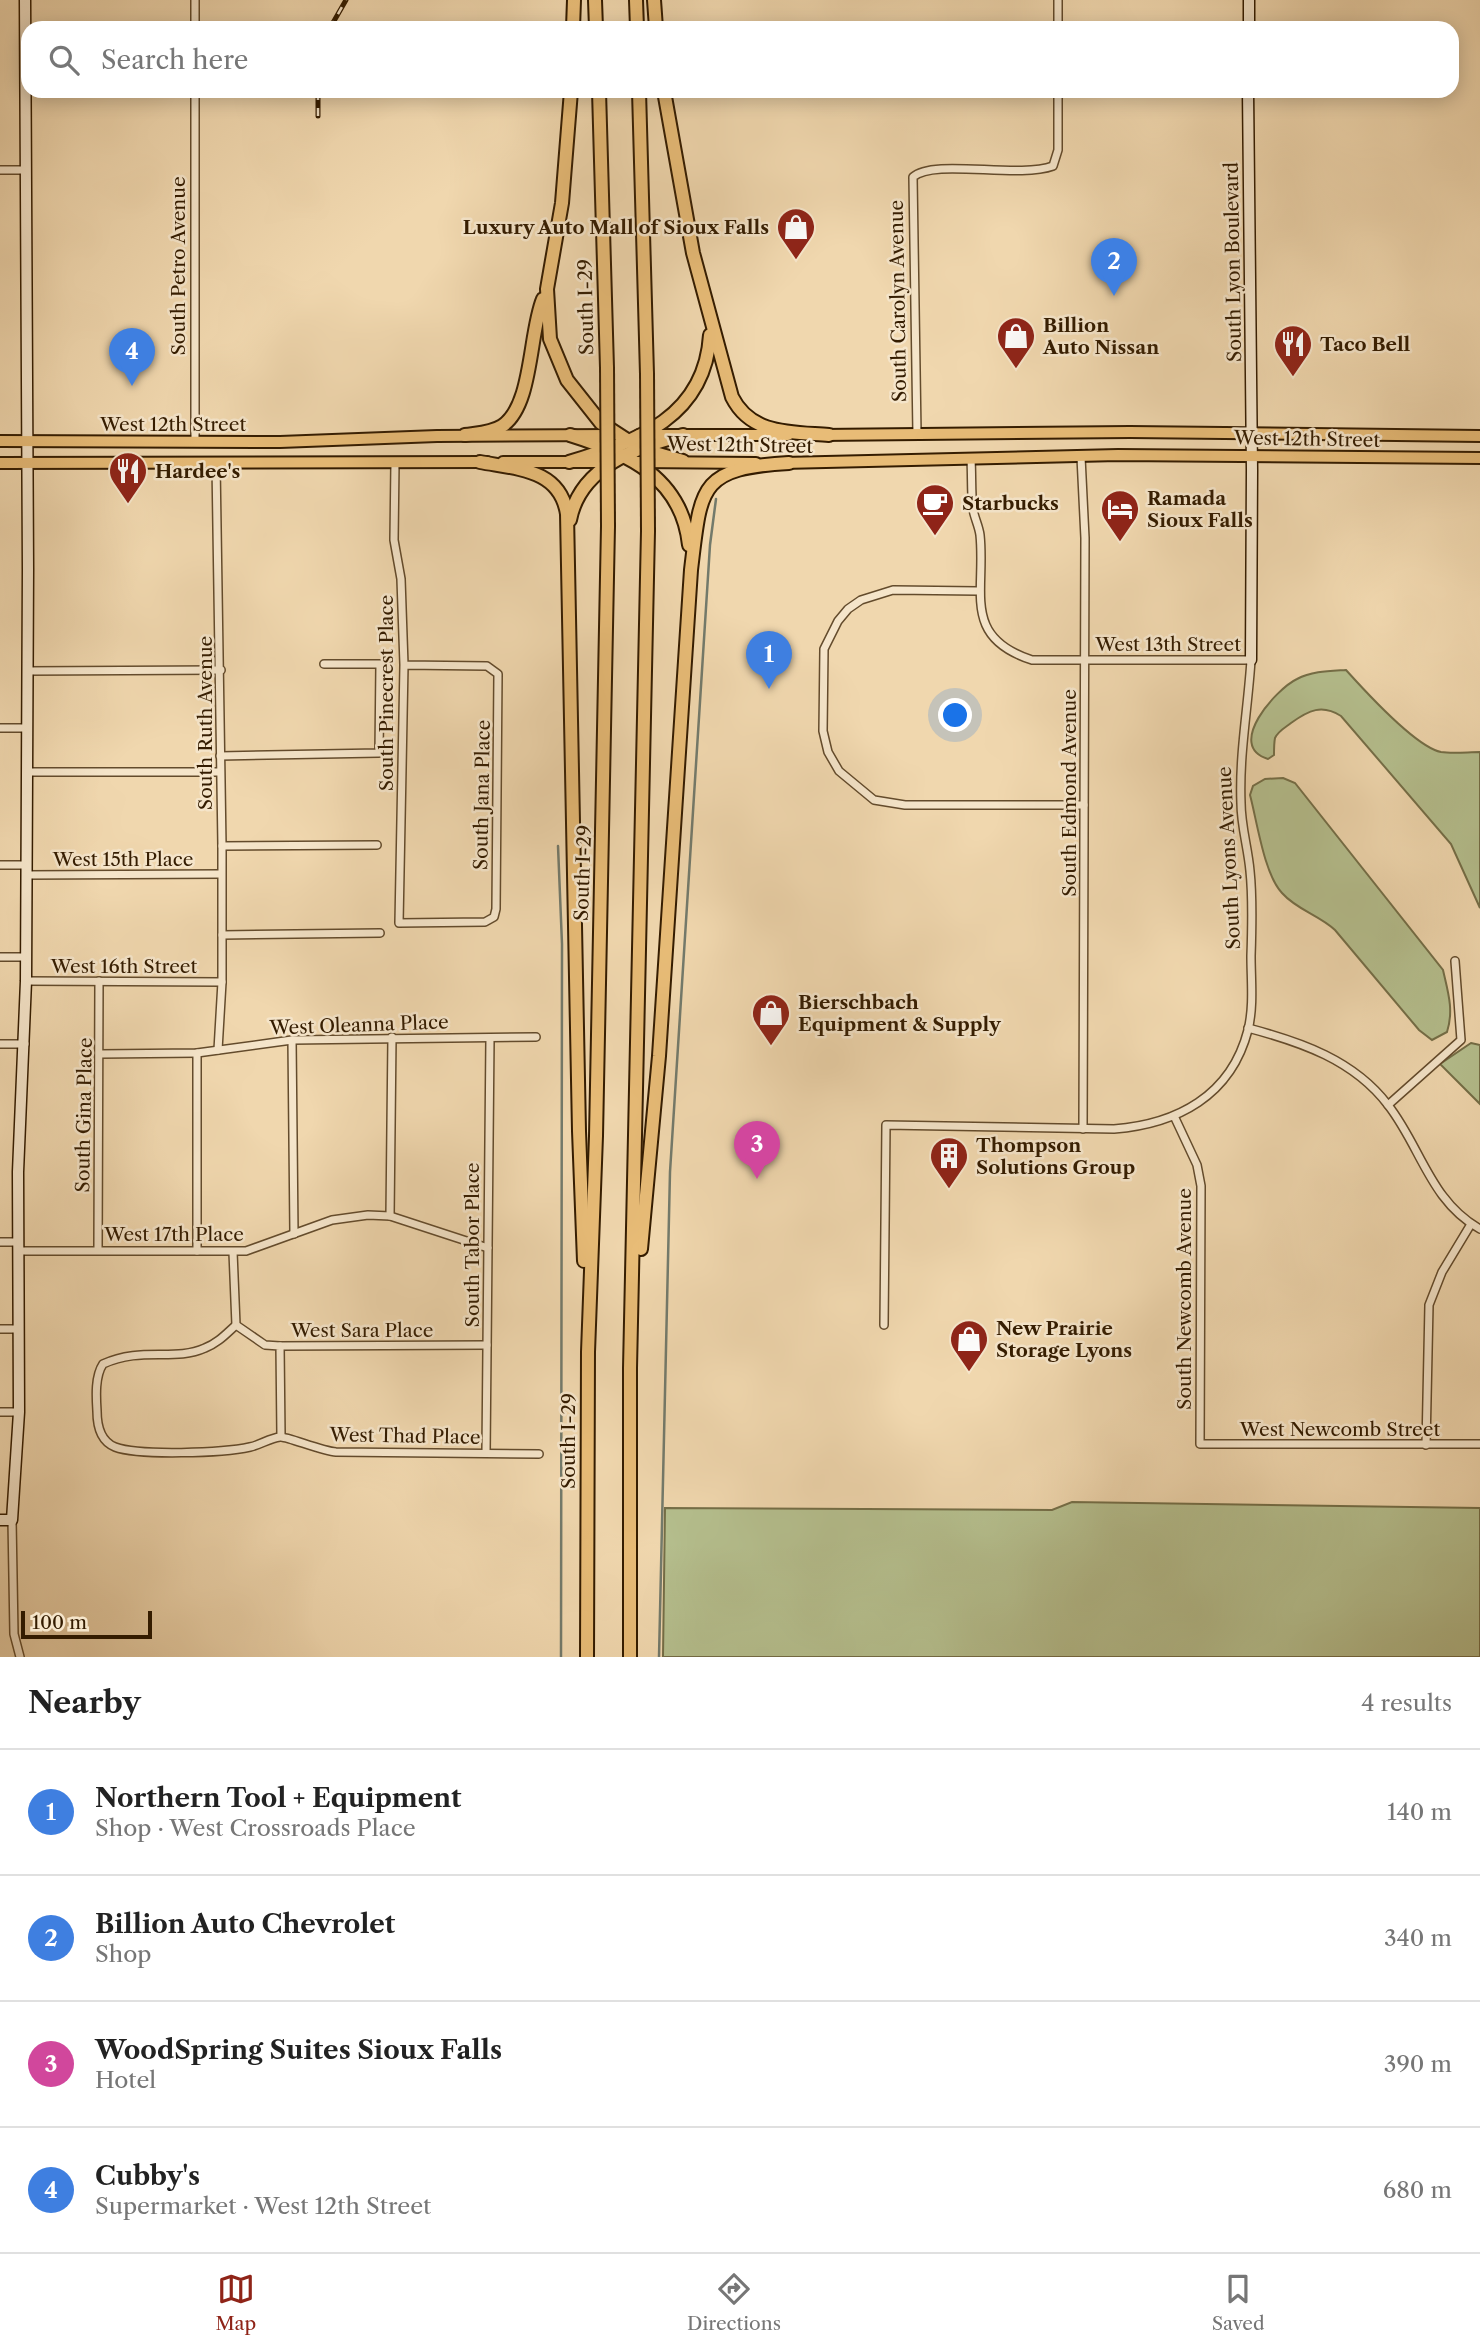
<!DOCTYPE html>
<meta charset="utf-8">
<style>
body{margin:0;font-family:"Libre Caslon Text",serif;background:#f2f2f2;color:#222}
.scale{position:absolute;left:21px;bottom:18px;width:131px;box-sizing:border-box;padding-left:7px;border:4px solid #341c00;border-top:0;font-size:19px;line-height:24px;white-space:nowrap;color:#341c00;-webkit-text-stroke:5px #f5e5ca;paint-order:stroke}
.you{position:absolute;left:956px;top:716px;width:24px;height:24px;margin:-18px;border:5px solid #fff;border-radius:50%;background:#1a73e8;box-shadow:0 0 0 10px #1a73e833}
.badge{display:grid;place-items:center;width:46px;height:46px;border-radius:50%;background:#8f2418;color:#fff;font-size:23px;font-weight:700}
.pin{position:absolute;translate:-50% -58px;filter:drop-shadow(0 2px 4px #0008)}
.pin::after{content:'';position:absolute;top:37px;width:24px;height:21px;background:inherit;clip-path:polygon(0 0,100% 0,50% 100%)}
.list{margin:0;padding:0;list-style:none}
h2{display:flex;justify-content:space-between;align-items:center;height:91px;margin:0;padding:0 28px;font-size:30px}
h2 small{font-size:23px;font-weight:400;color:#767676}
.list li{display:grid;grid-template-columns:46px 1fr auto;gap:21px;align-items:center;box-sizing:border-box;height:126px;padding:0 28px;border-top:2px solid #e0e0e0}
.list b{display:block;font-size:26px;white-space:nowrap}
.list p{margin:0;font-size:23px;white-space:nowrap;color:#767676}
.list em{font-size:23px;font-style:normal;color:#767676}
.icon{flex:none;width:38px;height:38px;fill:none;stroke:currentColor;stroke-width:2;stroke-linecap:round;stroke-linejoin:round}
.map{position:relative;flex:none;width:1480px;height:1657px;overflow:hidden}
.search{position:absolute;background:#fff;box-shadow:0 4px 18px #0003;left:21px;right:21px;top:21px;height:77px;display:flex;align-items:center;gap:18px;box-sizing:border-box;padding:0 24px;border-radius:21px;color:#767676;font-size:26px}
.sheet{height:595px;background:#fff}
nav{display:flex;justify-content:space-around;align-items:center;box-sizing:border-box;height:98px;border-top:2px solid #e0e0e0;background:#fff;font-size:19px;color:#767676}
nav a{display:grid;justify-items:center;gap:4px}
nav .on{color:#8f2418}
.map>svg:first-child{display:block}
.green{fill:#b5bf8e;stroke:#746e47;stroke-width:2}
.lines{fill:none;stroke-linecap:round;stroke-linejoin:round}
.stream{stroke:#737a6b;stroke-width:2.5}
.street-casing{stroke:#634b2c;stroke-width:10}
.secondary-casing{stroke:#341c00;stroke-width:13}
.primary-casing{stroke:#341c00;stroke-width:14}
.highway-casing{stroke:#341c00;stroke-width:16}
.street{stroke:#f5e5ca;stroke-width:7}
.secondary{stroke:#f5e5ca;stroke-width:10}
.primary{stroke:#e8bc77;stroke-width:10}
.highway{stroke:#e8bc77;stroke-width:12}
.rail-casing{stroke:#341c00;stroke-width:5}
.rail{stroke:#f5e5ca;stroke-width:2.5;stroke-dasharray:8;stroke-linecap:butt}
.highway-bridge-casing{stroke:#341c00;stroke-width:16;stroke-linecap:butt}
.highway-bridge{stroke:#e8bc77;stroke-width:12}
.labels{text-anchor:middle;dominant-baseline:central;stroke-width:5;stroke-linejoin:round;paint-order:stroke}
.poi-label{font-size:19px;font-weight:bold;fill:#341c00;stroke:#f5e5ca;text-anchor:start}
.street-label{font-size:19px;fill:#341c00;stroke:#f5e5ca}
</style>
<div class="map">
<svg width="1480" height="1657" viewBox="0 0 1480 1657">
<rect width="100%" height="100%" fill="#f0d7ae"/>
<filter id="stains"><feTurbulence type="fractalNoise" baseFrequency=".00286" numOctaves="4"/><feColorMatrix values="0 0 0 0 .2 0 0 0 0 .09 0 0 0 0 .02 0 0 0 .5 -.17"/></filter>
<radialGradient id="worn" r=".72"><stop offset=".6" stop-color="#630" stop-opacity="0"/><stop offset="1" stop-color="#630" stop-opacity=".3"/></radialGradient>
<g class="green">
<path d="M1346,670C1364,690 1416,747 1441,752C1453,754 1468,752 1480,752V908L1451,844L1341,716C1322,704 1309,710 1291,723C1286,727 1278,731 1275,738C1274,743 1274,750 1274,755L1268,759C1225,746 1276,689 1297,679C1312,671 1330,671 1346,670Z"/>
<path d="M1283,778L1295,783L1443,970C1448,992 1454,1010 1447,1032L1432,1040L1419,1030L1335,930C1319,915 1297,910 1282,893C1264,874 1257,821 1250,795L1253,786L1265,779Z"/>
<polygon points="1471,1043 1480,1045 1480,1104 1440,1064"/>
<polygon points="1072,1502 1480,1508 1480,1657 663,1657 665,1508 1052,1510"/>
</g>
<g class="lines">
<g class="stream">
<polyline points="558,846 562,944 561,1657"/>
<polyline points="659,1657 670,1172 710,545 716,499"/>
</g>
<defs>
<g id="street">
<polyline points="195,0 195,28"/>
<polyline points="1058,0 1058,28"/>
<polyline points="0,170 26,170"/>
<path d="M917,434L913,177C934,158 1017,179 1053,166L1058,150V91"/>
<polyline points="195,441 195,91"/>
<polyline points="1081,457 1085,538 1083,1129"/>
<polyline points="395,463 394,540 401,579 404,665 399,923 485,922 494,917 496,909 498,674 487,666 404,665"/>
<polyline points="216,464 222,846 222,982 218,1050"/>
<polyline points="978,591 893,590 861,600 848,609 838,621 824,649 823,731 828,752 839,771 874,800 905,805 1084,805"/>
<polyline points="27,671 221,670"/>
<polyline points="0,728 27,728"/>
<polyline points="220,756 379,753 380,664 324,664"/>
<polyline points="27,772 220,772"/>
<polyline points="222,846 377,845"/>
<polyline points="0,865 26,865"/>
<polyline points="26,875 221,874"/>
<polyline points="222,935 380,933"/>
<polyline points="0,957 25,957"/>
<polyline points="26,981 222,982"/>
<path d="M1248,1028C1301,1042 1354,1060 1388,1105C1421,1147 1430,1201 1480,1229"/>
<polyline points="292,1040 294,1234"/>
<polyline points="0,1044 25,1044"/>
<polyline points="197,1053 197,1251"/>
<polyline points="100,1054 197,1053 292,1040 536,1037"/>
<polyline points="1388,1105 1461,1040 1455,961"/>
<polyline points="1175,1118 1197,1165 1201,1186 1200,1444 1480,1444"/>
<polyline points="390,1216 392,1037"/>
<polyline points="0,1242 19,1242"/>
<polyline points="98,1250 99,981"/>
<polyline points="19,1251 246,1251 332,1220 368,1215 390,1216 488,1248"/>
<polyline points="233,1252 236,1325 265,1345 280,1346 281,1436"/>
<path d="M236,1325C226,1334 218,1343 205,1348C174,1362 142,1346 103,1364C95,1376 96,1396 97,1411C97,1425 100,1441 115,1447C139,1456 223,1453 250,1447C260,1445 270,1438 280,1437C286,1436 322,1451 336,1452L539,1454"/>
<path d="M884,1325L886,1125L1114,1129C1177,1124 1231,1096 1248,1030C1254,1006 1251,980 1251,956C1252,928 1253,899 1250,871C1248,848 1241,826 1241,803C1239,755 1248,708 1251,660H1032C961,637 986,591 980,535C979,526 974,517 973,509C971,493 972,476 971,460"/>
<polyline points="0,1329 18,1329"/>
<polyline points="280,1346 487,1345"/>
<polyline points="0,1412 19,1412"/>
<polyline points="1426,1445 1429,1305 1442,1272 1471,1224"/>
<polyline points="486,1453 490,1038"/>
<polyline points="12,1520 14,1634 20,1657"/>
</g>
<g id="secondary">
<polyline points="1249,28 1249,0"/>
<polyline points="1248,91 1252,470 1251,660"/>
<polyline points="0,1520 12,1520 19,1412 18,1172 26,981 28,569 25,0"/>
</g>
<g id="primary">
<polyline points="639,435 788,435"/>
<polyline points="821,435 1130,432 1480,436"/>
<polyline points="0,441 280,442 437,436 613,435"/>
<polyline points="503,462 613,462"/>
<polyline points="639,462 756,463"/>
<polyline points="0,463 487,462"/>
<polyline points="783,463 1118,455 1480,458"/>
</g>
<g id="highway">
<polyline points="595,0 596,28"/>
<polyline points="636,0 637,28"/>
<polyline points="654,0 656,28"/>
<polyline points="573,28 574,0"/>
<polyline points="571,91 562,203 547,289 550,339 567,380 601,423 641,449 683,461"/>
<polyline points="599,91 607,368"/>
<polyline points="639,91 647,374"/>
<path d="M664,91L693,253L732,397C751,435 791,432 829,435"/>
<path d="M465,435C478,433 491,433 502,426C533,406 529,332 543,299"/>
<path d="M570,435C628,453 682,478 689,545"/>
<path d="M480,462C517,469 560,469 567,514L579,1131L584,1261"/>
<path d="M569,462C638,441 705,417 710,335"/>
<path d="M570,520C580,467 636,447 683,435"/>
<path d="M641,1249L659,1056L691,570C701,488 698,468 789,463"/>
<polyline points="587,1657 588,1352 596,1136 608,526"/>
<polyline points="630,1657 630,1368 648,531"/>
</g>
</defs>
<use href="#street" class="street-casing"/>
<use href="#secondary" class="secondary-casing"/>
<use href="#primary" class="primary-casing"/>
<use href="#highway" class="highway-casing"/>
<use href="#street" class="street"/>
<use href="#secondary" class="secondary"/>
<use href="#primary" class="primary"/>
<use href="#highway" class="highway"/>
<defs>
<g id="rail">
<polyline points="330,28 346,0"/>
<polyline points="318,116 318,91"/>
</g>
</defs>
<use href="#rail" class="rail-casing"/>
<use href="#rail" class="rail"/>
<defs>
<g id="highway-bridge">
<polyline points="607,368 608,526"/>
<polyline points="647,374 648,531"/>
</g>
</defs>
<use href="#highway-bridge" class="highway-bridge-casing"/>
<use href="#highway-bridge" class="highway-bridge"/>
</g>
<defs>
<symbol id="shop-pin" viewBox="-11 -11 22 30"><path d="M0 17L-7.5 6A9.5 9.5 0 1 1 7.5 6Z" fill="#8f2418" stroke="#f5e5ca"/><path d="M-5-2.5h2.3a2.7 3.5 0 0 1 5.4 0H5L5.5 6h-11ZM-1.5-2.5h3a1.5 2.3 0 0 0-3 0Z" fill="#fff"/></symbol>
<symbol id="restaurant-pin" viewBox="-11 -11 22 30"><path d="M0 17L-7.5 6A9.5 9.5 0 1 1 7.5 6Z" fill="#8f2418" stroke="#f5e5ca"/><path d="M-5-6h1v4h1v-4h1v4h1v-4h1v5L-1.5 .5V6h-2V.5L-5-1ZM5-6V6H3V1.5H1.5Q1.5-4 5-6Z" fill="#fff"/></symbol>
<symbol id="cafe-pin" viewBox="-11 -11 22 30"><path d="M0 17L-7.5 6A9.5 9.5 0 1 1 7.5 6Z" fill="#8f2418" stroke="#f5e5ca"/><path d="M-5.5-4.5H6V0H3Q3 3.5 0 3.5H-2.5Q-5.5 3.5-5.5 0ZM3-3.2v2h1.7v-2ZM-6 4.5H4V6H-6Z" fill="#fff"/></symbol>
<symbol id="hotel-pin" viewBox="-11 -11 22 30"><path d="M0 17L-7.5 6A9.5 9.5 0 1 1 7.5 6Z" fill="#8f2418" stroke="#f5e5ca"/><path d="M-6-4.5h1.5V1H6V5H4.5V3h-9V5H-6ZM-4 0a1.8 1.8 0 1 1 3.6 0ZM.5 0V-2.5h3Q6-2.5 6 0Z" fill="#fff"/></symbol>
<symbol id="building-pin" viewBox="-11 -11 22 30"><path d="M0 17L-7.5 6A9.5 9.5 0 1 1 7.5 6Z" fill="#8f2418" stroke="#f5e5ca"/><path d="M-4-6H4V6H1V3H-1V6H-4ZM-2.5-4.3h1.7v1.8h-1.7ZM.8-4.3h1.7v1.8H.8ZM-2.5-1h1.7V.8h-1.7ZM.8-1h1.7V.8H.8Z" fill="#fff"/></symbol>
</defs>
<g fill-rule="evenodd">
<use href="#shop-pin" x="774" y="205" width="44" height="60"/>
<use href="#shop-pin" x="994" y="314" width="44" height="60"/>
<use href="#restaurant-pin" x="1271" y="322" width="44" height="60"/>
<use href="#restaurant-pin" x="106" y="449" width="44" height="60"/>
<use href="#cafe-pin" x="913" y="481" width="44" height="60"/>
<use href="#hotel-pin" x="1098" y="487" width="44" height="60"/>
<use href="#shop-pin" x="749" y="991" width="44" height="60"/>
<use href="#building-pin" x="927" y="1134" width="44" height="60"/>
<use href="#shop-pin" x="947" y="1317" width="44" height="60"/>
</g>
<g class="labels">
<g class="poi-label">
<text x="769" y="227" text-anchor="end">Luxury Auto Mall of Sioux Falls</text>
<text x="1043" y="325">Billion<tspan x="1043" dy="22">Auto Nissan</tspan></text>
<text x="1320" y="344">Taco Bell</text>
<text x="155" y="471">Hardee's</text>
<text x="1147" y="498">Ramada<tspan x="1147" dy="22">Sioux Falls</tspan></text>
<text x="962" y="503">Starbucks</text>
<text x="798" y="1002">Bierschbach<tspan x="798" dy="22">Equipment &amp; Supply</tspan></text>
<text x="976" y="1145">Thompson<tspan x="976" dy="22">Solutions Group</tspan></text>
<text x="996" y="1328">New Prairie<tspan x="996" dy="22">Storage Lyons</tspan></text>
</g>
<g class="street-label">
<text transform="translate(1233 262) rotate(-91)">South Lyon Boulevard</text>
<text transform="translate(178 266) rotate(-90)">South Petro Avenue</text>
<text transform="translate(898 301) rotate(-91)">South Carolyn Avenue</text>
<text transform="translate(586 307) rotate(-91)">South I-29</text>
<text x="173" y="424">West 12th Street</text>
<text transform="translate(1307 439) rotate(1)">West 12th Street</text>
<text transform="translate(740 445) rotate(1)">West 12th Street</text>
<text x="1168" y="644">West 13th Street</text>
<text transform="translate(386 693) rotate(-90)">South Pinecrest Place</text>
<text transform="translate(205 723) rotate(-90)">South Ruth Avenue</text>
<text transform="translate(1069 793) rotate(-90)">South Edmond Avenue</text>
<text transform="translate(482 795) rotate(-89)">South Jana Place</text>
<text transform="translate(1229 858) rotate(-93)">South Lyons Avenue</text>
<text x="123" y="859">West 15th Place</text>
<text transform="translate(583 873) rotate(-88)">South I-29</text>
<text x="124" y="966">West 16th Street</text>
<text transform="translate(359 1025) rotate(-2)">West Oleanna Place</text>
<text transform="translate(84 1115) rotate(-89)">South Gina Place</text>
<text x="174" y="1234">West 17th Place</text>
<text transform="translate(472 1245) rotate(-90)">South Tabor Place</text>
<text transform="translate(1184 1299) rotate(-90)">South Newcomb Avenue</text>
<text x="362" y="1330">West Sara Place</text>
<text x="1340" y="1429">West Newcomb Street</text>
<text transform="translate(405 1436) rotate(1)">West Thad Place</text>
<text transform="translate(568 1441) rotate(-90)">South I-29</text>
</g>
</g>
<rect width="100%" height="100%" filter="url(#stains)"/>
<rect width="100%" height="100%" fill="url(#worn)"/>
</svg>
<div class="scale">100 m</div>
<div class="you"></div>
<div class="pin badge" style="left:769px;top:689px;background:#3f7fe0">1</div>
<div class="pin badge" style="left:1114px;top:296px;background:#3f7fe0">2</div>
<div class="pin badge" style="left:757px;top:1179px;background:#d1479c">3</div>
<div class="pin badge" style="left:132px;top:386px;background:#3f7fe0">4</div>
<div class="search"><svg class="icon" aria-label="search" viewBox="0 0 24 24"><circle cx="10" cy="10" r="6"/><path d="M15 15l6 6"/></svg>Search here</div>
</div>
<section class="sheet">
<h2>Nearby<small>4 results</small></h2>
<ul class="list">
<li><span class="badge" style="background:#3f7fe0">1</span><div><b>Northern Tool + Equipment</b><p>Shop · West Crossroads Place</p></div><em>140 m</em></li>
<li><span class="badge" style="background:#3f7fe0">2</span><div><b>Billion Auto Chevrolet</b><p>Shop</p></div><em>340 m</em></li>
<li><span class="badge" style="background:#d1479c">3</span><div><b>WoodSpring Suites Sioux Falls</b><p>Hotel</p></div><em>390 m</em></li>
<li><span class="badge" style="background:#3f7fe0">4</span><div><b>Cubby's</b><p>Supermarket · West 12th Street</p></div><em>680 m</em></li>
</ul>
</section>
<nav>
<a class="on"><svg class="icon" aria-label="map" viewBox="0 0 24 24"><path d="M3 6l6-2 6 2 6-2v14l-6 2-6-2-6 2zM9 4v14M15 6v14"/></svg>Map</a>
<a><svg class="icon" aria-label="directions" viewBox="0 0 24 24"><path d="M12 3l9 9-9 9-9-9zM9 14v-3h6M13 9l2 2-2 2"/></svg>Directions</a>
<a><svg class="icon" aria-label="saved" viewBox="0 0 24 24"><path d="M7 4h10v16l-5-4-5 4z"/></svg>Saved</a>
</nav>
